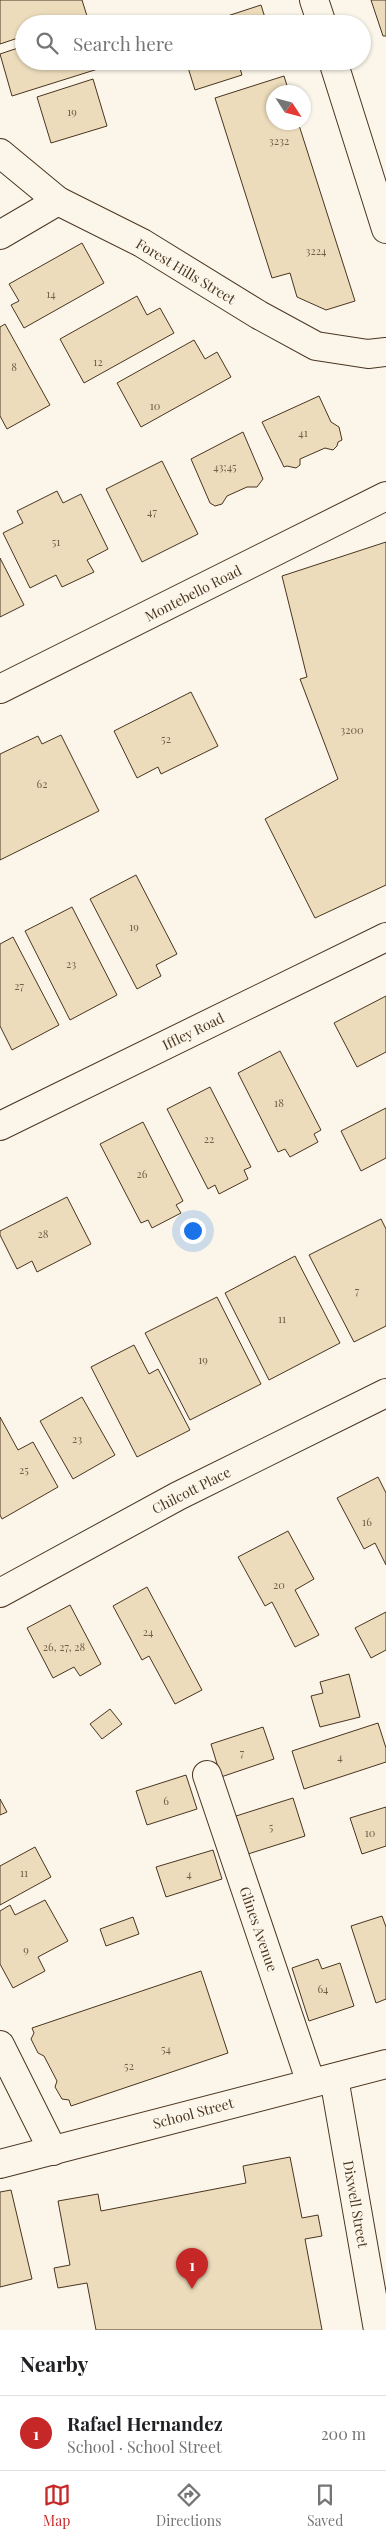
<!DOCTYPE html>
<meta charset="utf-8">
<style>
body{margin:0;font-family:"Playfair Display",serif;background:#f6f6f6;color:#202124}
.compass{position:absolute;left:266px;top:85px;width:45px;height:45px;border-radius:50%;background:#fff;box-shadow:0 1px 4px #0004;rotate:126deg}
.you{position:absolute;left:192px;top:1230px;width:18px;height:18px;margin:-12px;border:4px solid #fff;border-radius:50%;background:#1a73e8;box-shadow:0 0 0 8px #1a73e833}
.badge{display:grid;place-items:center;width:32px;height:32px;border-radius:50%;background:#c62828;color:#fff;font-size:16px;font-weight:700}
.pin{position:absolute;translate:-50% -41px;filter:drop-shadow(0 1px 2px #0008)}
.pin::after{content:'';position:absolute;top:26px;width:18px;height:15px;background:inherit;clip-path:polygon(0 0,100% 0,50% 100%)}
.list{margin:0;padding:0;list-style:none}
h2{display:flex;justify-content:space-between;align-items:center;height:65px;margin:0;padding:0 20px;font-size:21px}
h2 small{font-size:16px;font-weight:400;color:#757577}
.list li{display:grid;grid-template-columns:32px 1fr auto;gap:15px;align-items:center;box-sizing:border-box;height:75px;padding:0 20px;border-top:1px solid #e0e0e0}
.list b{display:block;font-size:19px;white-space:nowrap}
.list p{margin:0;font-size:16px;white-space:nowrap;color:#757577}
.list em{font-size:16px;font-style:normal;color:#757577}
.icon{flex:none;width:28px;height:28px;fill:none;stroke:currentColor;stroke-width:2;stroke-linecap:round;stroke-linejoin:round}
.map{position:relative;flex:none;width:386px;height:2330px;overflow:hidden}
.search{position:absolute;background:#fff;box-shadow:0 1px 4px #0004;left:15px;right:15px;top:15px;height:55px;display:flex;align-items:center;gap:12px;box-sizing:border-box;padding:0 18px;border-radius:28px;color:#757577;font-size:19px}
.sheet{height:140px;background:#fff}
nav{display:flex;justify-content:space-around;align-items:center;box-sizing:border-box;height:70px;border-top:1px solid #e0e0e0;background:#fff;font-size:14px;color:#757577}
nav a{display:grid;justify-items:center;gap:2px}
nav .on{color:#c62828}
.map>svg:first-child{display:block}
.building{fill:#ecdcbc;stroke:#4a3520}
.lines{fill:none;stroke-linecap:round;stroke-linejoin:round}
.minor-casing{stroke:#4a3520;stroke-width:30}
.tertiary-casing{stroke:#4a3520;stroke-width:30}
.primary-casing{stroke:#4a3520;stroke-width:30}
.minor{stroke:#fbf6e9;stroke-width:28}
.tertiary{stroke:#fbf6e9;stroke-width:28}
.primary{stroke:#fbf6e9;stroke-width:28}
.labels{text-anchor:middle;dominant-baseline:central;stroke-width:4;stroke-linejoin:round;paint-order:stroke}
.number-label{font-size:11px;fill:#725f47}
.street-label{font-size:14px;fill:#4a3520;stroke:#fbf6e9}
</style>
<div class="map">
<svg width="386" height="2330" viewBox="0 0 386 2330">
<rect width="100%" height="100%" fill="#fbf6e9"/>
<g class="building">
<polygon points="0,0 82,0 87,16 62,24 24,24 24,36 0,44"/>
<polygon points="371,0 386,0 386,36 383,36"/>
<polygon points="261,5 267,24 203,24"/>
<polygon points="24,46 24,61 99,61 101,68 12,96 0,54"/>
<polygon points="186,61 240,61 238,62 242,75 195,90"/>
<polygon points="284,76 289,92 274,92 274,122 298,122 355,301 326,310 297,297 290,273 272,278 215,98"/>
<polygon points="93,79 107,126 51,143 37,97"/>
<polygon points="82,243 104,283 24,328 11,305 19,301 9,284"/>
<polygon points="137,296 147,315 160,308 174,333 84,383 60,339"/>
<polygon points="5,324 50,405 7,429 0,416 0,327"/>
<polygon points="194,340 205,359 217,352 231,377 141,427 117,383"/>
<polygon points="319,396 331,422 339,427 342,440 338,442 337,446 333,450 325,448 300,459 300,465 296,468 287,466 284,467 262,422"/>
<polygon points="243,432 263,479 257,487 247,487 227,496 222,504 215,506 210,503 191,459"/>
<polygon points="162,461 198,534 142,562 106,489"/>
<polygon points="57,491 63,503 81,494 108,549 87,560 94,572 62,587 56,575 30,588 3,533 23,523 17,511"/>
<polygon points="386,542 386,885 315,918 265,819 338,779 300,679 307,677 282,576"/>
<polygon points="0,558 24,605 0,617"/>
<polygon points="191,692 218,746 161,774 158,767 137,778 114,731"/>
<polygon points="61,735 99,811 0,860 0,754 38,736 42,744"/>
<polygon points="136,875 177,954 156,965 161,976 137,989 90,899"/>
<polygon points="72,907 117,995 70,1020 25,931"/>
<polygon points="13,937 59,1025 12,1050 0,1026 0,944"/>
<polygon points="386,996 386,1052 357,1067 334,1023"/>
<polygon points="280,1051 321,1130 314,1134 318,1142 290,1157 285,1149 278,1152 238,1073"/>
<polygon points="210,1087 251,1167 244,1170 248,1179 219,1194 215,1185 208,1189 167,1109"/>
<polygon points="386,1108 386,1158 361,1171 341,1131"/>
<polygon points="143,1122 183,1201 176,1205 181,1213 152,1228 148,1220 141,1223 100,1144"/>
<polygon points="67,1197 91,1244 37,1272 32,1261 17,1269 0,1235 0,1231"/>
<polygon points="381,1219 386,1229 386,1326 354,1342 309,1255"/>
<polygon points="295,1256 340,1343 269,1380 225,1293"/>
<polygon points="217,1297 261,1384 190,1420 145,1333"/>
<polygon points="134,1345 149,1374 158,1369 190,1430 137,1457 91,1367"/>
<polygon points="82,1397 115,1455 73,1479 40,1421"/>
<polygon points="0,1417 18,1450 33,1442 58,1487 2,1519 0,1515"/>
<polygon points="378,1477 386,1493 386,1565 375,1543 364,1549 337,1498"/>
<polygon points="288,1531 314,1579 295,1590 319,1635 295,1647 272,1602 265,1606 238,1557"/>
<polygon points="147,1587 202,1690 175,1704 149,1656 142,1660 113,1606"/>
<polygon points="70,1605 101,1664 80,1676 74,1667 53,1678 27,1628"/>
<polygon points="386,1612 386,1650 371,1658 355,1628"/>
<polygon points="349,1674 360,1717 320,1727 311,1696 323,1693 320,1682"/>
<polygon points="110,1709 122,1724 102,1739 90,1724"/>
<polygon points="378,1723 386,1748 386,1762 304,1789 292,1751"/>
<polygon points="263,1727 274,1759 221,1777 211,1744"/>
<polygon points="186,1775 197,1809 147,1825 136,1791"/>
<polygon points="293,1798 305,1836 248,1854 236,1816"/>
<polygon points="0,1799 7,1812 0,1815"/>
<polygon points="386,1807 386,1846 362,1854 350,1818"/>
<polygon points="35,1847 51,1877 0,1905 0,1866"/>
<polygon points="213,1850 222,1879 166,1897 156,1867"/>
<polygon points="45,1900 68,1941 38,1957 45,1971 13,1988 0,1964 0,1911 10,1905 15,1915"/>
<polygon points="382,1916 386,1927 386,1999 376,2003 351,1926"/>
<polygon points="133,1917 139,1934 106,1946 100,1929"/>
<polygon points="318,1959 322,1969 340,1963 354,2006 309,2021 292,1968"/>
<polygon points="201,1971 228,2053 71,2106 69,2100 62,2099 55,2087 57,2081 44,2056 38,2053 31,2039 34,2033 32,2028"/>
<polygon points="290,2157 302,2218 318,2215 322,2236 305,2239 322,2330 96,2330 87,2283 58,2288 54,2268 70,2265 58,2201 98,2194 101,2211 246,2183 243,2166"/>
<polygon points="11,2190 32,2279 0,2287 0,2192"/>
</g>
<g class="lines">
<defs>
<g id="minor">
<polyline points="0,235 58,201"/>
<polyline points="0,689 386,496"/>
<polyline points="0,1126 386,937"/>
<polyline points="0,1593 178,1496 386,1393"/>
<polyline points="207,1775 311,2083"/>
<polyline points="0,2045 53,2151"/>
<polyline points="334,2078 378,2330"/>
<polyline points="0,2164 386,2064"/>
</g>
<polyline id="tertiary" points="0,153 58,201 142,243 259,315 316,346 368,354 386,352"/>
<g id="primary">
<polyline points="314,0 322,24"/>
<polyline points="333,61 386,229"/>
</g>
</defs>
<use href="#minor" class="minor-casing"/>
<use href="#tertiary" class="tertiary-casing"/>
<use href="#primary" class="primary-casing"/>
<use href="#minor" class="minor"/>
<use href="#tertiary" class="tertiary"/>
<use href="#primary" class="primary"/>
</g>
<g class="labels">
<g class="number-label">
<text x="72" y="111">19</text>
<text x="279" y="140">3232</text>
<text x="316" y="250">3224</text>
<text x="51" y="293">14</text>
<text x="98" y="361">12</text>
<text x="14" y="366">8</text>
<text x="155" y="405">10</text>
<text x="303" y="432">41</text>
<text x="225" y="466">43;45</text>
<text x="152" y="511">47</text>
<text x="56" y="541">51</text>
<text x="352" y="729">3200</text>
<text x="166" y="738">52</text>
<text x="42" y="783">62</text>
<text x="134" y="926">19</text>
<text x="71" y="963">23</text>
<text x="19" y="985">27</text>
<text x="279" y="1102">18</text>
<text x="209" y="1138">22</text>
<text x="142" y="1173">26</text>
<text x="43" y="1233">28</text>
<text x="357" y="1290">7</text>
<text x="282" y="1318">11</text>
<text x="203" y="1359">19</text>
<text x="77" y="1438">23</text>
<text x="24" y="1469">25</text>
<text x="367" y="1521">16</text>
<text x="279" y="1584">20</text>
<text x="148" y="1631">24</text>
<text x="64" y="1646">26, 27, 28</text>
<text x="242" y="1752">7</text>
<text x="340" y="1756">4</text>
<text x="166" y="1800">6</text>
<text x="271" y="1826">5</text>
<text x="370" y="1832">10</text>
<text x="24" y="1872">11</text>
<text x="189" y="1873">4</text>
<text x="26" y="1949">9</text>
<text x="323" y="1988">64</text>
<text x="166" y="2048">54</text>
<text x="129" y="2065">52</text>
</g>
<g class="street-label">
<text transform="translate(186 271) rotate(31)">Forest Hills Street</text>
<text transform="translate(193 593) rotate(-27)">Montebello Road</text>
<text transform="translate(193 1031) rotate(-26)">Iffley Road</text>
<text transform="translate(191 1490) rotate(-27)">Chilcott Place</text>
<text transform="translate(259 1929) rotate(71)">Glines Avenue</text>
<text transform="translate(193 2113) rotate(-15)">School Street</text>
<text transform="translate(356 2204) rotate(80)">Dixwell Street</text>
</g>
</g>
</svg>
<svg class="compass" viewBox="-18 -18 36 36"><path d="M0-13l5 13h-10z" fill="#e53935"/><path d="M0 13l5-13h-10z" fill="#757577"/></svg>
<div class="you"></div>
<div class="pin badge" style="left:192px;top:2289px">1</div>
<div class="search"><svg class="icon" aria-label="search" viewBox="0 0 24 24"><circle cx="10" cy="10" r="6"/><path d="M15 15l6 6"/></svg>Search here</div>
</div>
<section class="sheet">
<h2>Nearby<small></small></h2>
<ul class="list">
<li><span class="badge">1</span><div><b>Rafael Hernandez</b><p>School · School Street</p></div><em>200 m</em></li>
</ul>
</section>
<nav>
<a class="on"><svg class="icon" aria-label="map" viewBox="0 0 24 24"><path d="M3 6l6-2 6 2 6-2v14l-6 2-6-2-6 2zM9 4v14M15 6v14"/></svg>Map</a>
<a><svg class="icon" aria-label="directions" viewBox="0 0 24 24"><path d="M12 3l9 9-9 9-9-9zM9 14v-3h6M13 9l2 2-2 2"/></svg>Directions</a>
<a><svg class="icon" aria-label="saved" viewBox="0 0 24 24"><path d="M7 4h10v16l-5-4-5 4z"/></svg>Saved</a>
</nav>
